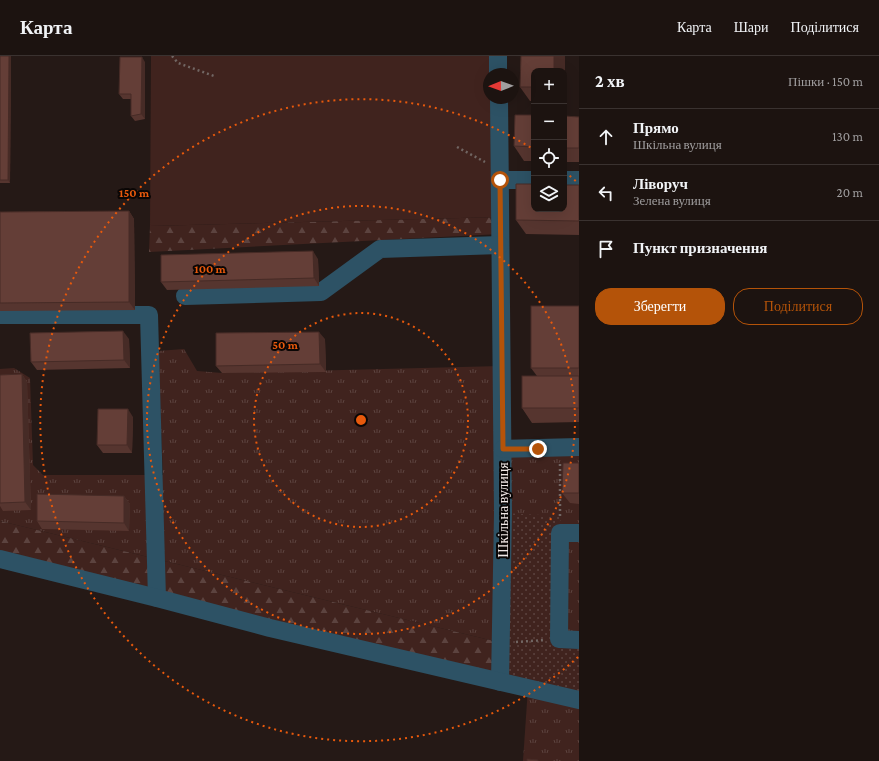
<!DOCTYPE html>
<html lang="uk">
<meta charset="utf-8">
<style>
body{margin:0;font-family:"Crimson Pro",serif;background:#251c19;color:#f1f3f6}
.controls{position:absolute;right:12px;top:12px;display:grid;overflow:hidden;border-radius:8px;box-shadow:0 4px 16px #0002}
.controls button{width:36px;height:36px;display:grid;place-items:center;padding:0;border:0;border-bottom:1px solid #3a3230;background:#1c1310;color:#f1f3f6;font:20px sans-serif}
.compass{position:absolute;left:483px;top:12px;width:36px;height:36px;border-radius:50%;background:#1c1310;box-shadow:0 4px 16px #0002;rotate:269deg}
.stop{position:absolute;width:12px;height:12px;margin:-9px;border:3px solid #b45309;border-radius:50%;background:#fff}
.stop.end{background:#b45309;border-color:#fff;box-shadow:0 1px 4px #0008}
.list{margin:0;padding:0;list-style:none}
h2{display:flex;justify-content:space-between;align-items:center;height:52px;margin:0;padding:0 16px;font-size:17px}
h2 small{font-size:13px;font-weight:400;color:#a09e9f}
.list li{display:grid;grid-template-columns:26px 1fr auto;gap:12px;align-items:center;box-sizing:border-box;height:56px;padding:0 16px;border-top:1px solid #3a3230}
.list b{display:block;font-size:15px;white-space:nowrap}
.list p{margin:0;font-size:13px;white-space:nowrap;color:#a09e9f}
.list em{font-size:13px;font-style:normal;color:#a09e9f}
.actions{display:flex;gap:8px;padding:12px 16px}
.actions a{flex:1;padding:9px 0;border:1px solid #b45309;border-radius:16px;text-align:center;font-size:14px;color:#b45309}
.actions .main{background:#b45309;color:#fff}
.icon{flex:none;width:22px;height:22px;fill:none;stroke:currentColor;stroke-width:2;stroke-linecap:round;stroke-linejoin:round}
.map{position:relative;flex:none;width:579px;height:705px;overflow:hidden}
header{display:flex;align-items:center;gap:24px;box-sizing:border-box;height:56px;padding:0 20px;background:#1c1310;border-bottom:1px solid #3a3230}
header strong{font-size:19px}
nav{display:flex;gap:22px;margin-inline-start:auto;font-size:14px}
main{display:flex}
aside{flex:1;background:#1c1310}
.map>svg:first-child{display:block}
.grass{fill:url(#grass-tufts)}
.forest{fill:url(#forest-firs)}
.park{fill:url(#park-dots)}
.garden{fill:#40231e}
.lines{fill:none;stroke-linecap:round;stroke-linejoin:round}
.path{stroke:#716663;stroke-width:2.5;stroke-dasharray:2 3;stroke-linecap:butt}
.minor{stroke:#2d5265;stroke-width:18}
.wall{fill:#56352f}
.shaded-wall{fill:#462b26}
.building{fill:#643e37;stroke:#462b26}
.route{stroke:#b45309;stroke-width:5}
.ring{fill:none;stroke:#e8590c;stroke-width:2;stroke-dasharray:2 4}
.labels{text-anchor:middle;dominant-baseline:central;stroke-width:4;stroke-linejoin:round;paint-order:stroke}
.street-label{font-size:14px;fill:#f1e8e6;stroke:#0a0605}
.centre{fill:#e8590c;stroke:#0a0605;stroke-width:2}
.ring-label{font-size:12px;text-anchor:middle;font-weight:bold;fill:#e8590c;stroke:#0a0605;stroke-width:4;stroke-linejoin:round;paint-order:stroke}
</style>
<header>
<strong>Карта</strong>
<nav><a>Карта</a><a>Шари</a><a>Поділитися</a></nav>
</header>
<main>
<div class="map">
<svg width="579" height="705" viewBox="0 0 579 705">
<defs>
<pattern id="grass-tufts" width="24" height="20" patternUnits="userSpaceOnUse"><rect width="24" height="20" fill="#40231e"/><path d="M3 7l-1-3M5 7V3M7 7l1-3M15 17l-1-3M17 17v-4M19 17l1-3" fill="none" stroke="#5c433f"/></pattern>
<pattern id="forest-firs" width="22" height="20" patternUnits="userSpaceOnUse"><rect width="22" height="20" fill="#40231e"/><path d="M5 1l3.5 6h-7zM16 11l3.5 6h-7z" fill="#5c433f"/></pattern>
<pattern id="park-dots" width="8" height="8" patternUnits="userSpaceOnUse"><rect width="8" height="8" fill="#40231e"/><path d="M2 2h.1M6 6h.1" fill="none" stroke="#5c433f" stroke-width="1.8" stroke-linecap="round"/></pattern>
</defs>
<rect width="100%" height="100%" fill="#251916"/>
<g class="grass">
<polygon points="184,293 197,315 222,317 502,310 502,587 0,465 0,313 14,312 30,322 33,409 43,419 163,419 158,295"/>
<polygon points="579,392 579,584 559,583 503,457 503,393"/>
<polygon points="528,632 579,644 579,705 523,705"/>
</g>
<g class="forest">
<polygon points="500,161 500,178 149,196 150,170"/>
<polygon points="0,465 502,587 500,626 0,503"/>
</g>
<polygon class="park" points="503,457 560,460 559,583 579,584 579,644 500,626"/>
<polygon class="garden" points="151,0 498,0 489,18 489,42 499,42 500,161 150,170"/>
<g class="lines">
<g class="path">
<polyline points="172,0 178,7 214,20"/>
<polyline points="457,91 485,106"/>
<polyline points="560,408 560,463"/>
<polyline points="516,586 545,584"/>
</g>
<g class="minor">
<polyline points="498,0 498,18"/>
<polyline points="499,42 503,457 500,626"/>
<polyline points="500,124 534,124"/>
<polyline points="564,124 579,124"/>
<polyline points="185,240 321,236 380,193 500,189"/>
<polyline points="0,259 149,259 157,542"/>
<polyline points="503,393 579,391"/>
<polyline points="579,477 560,477 559,583 579,584"/>
<polyline points="0,503 157,542 270,572 579,644"/>
</g>
</g>
<g class="wall">
<polygon points="0,0 11,0 10,127 0,127"/>
<polygon points="521,0 565,0 564,46 564,15 534,15 534,45 530,45 520,31"/>
<polygon points="145,6 145,63 135,65 131,60 131,43 123,43 119,38"/>
<polygon points="534,59 534,105 524,105 514,90"/>
<polygon points="564,60 579,61 579,106 564,106"/>
<polygon points="579,129 579,179 526,178 516,164"/>
<polygon points="129,155 134,163 135,254 0,255 0,156"/>
<polygon points="318,203 319,230 167,234 161,226"/>
<polygon points="579,250 579,366 532,367 522,352 537,320 531,312"/>
<polygon points="129,283 130,312 37,314 31,306"/>
<polygon points="325,283 326,316 222,317 216,310"/>
<polygon points="22,318 27,326 31,454 3,455 0,450 0,319"/>
<polygon points="133,361 132,397 103,397 97,389"/>
<polygon points="579,407 579,448 570,447 562,437"/>
<polygon points="124,440 130,448 129,475 42,473 37,465"/>
</g>
<g class="shaded-wall">
<polygon points="9,0 11,0 10,127 8,124"/>
<polygon points="554,0 565,0 564,46 564,15 554,15"/>
<polygon points="142,1 145,6 145,63 141,58"/>
<polygon points="129,155 134,163 135,254 129,246"/>
<polygon points="313,195 318,203 319,230 314,222"/>
<polygon points="123,275 129,283 130,312 124,304"/>
<polygon points="319,276 325,283 326,316 320,308"/>
<polygon points="22,318 27,326 31,454 25,446"/>
<polygon points="128,353 133,361 132,397 127,389"/>
<polygon points="124,440 130,448 129,475 124,467"/>
</g>
<g class="building">
<polygon points="0,0 9,0 8,124 0,124"/>
<polygon points="521,0 554,0 554,15 534,15 534,31 520,31"/>
<polygon points="120,1 142,1 141,58 131,60 131,38 119,38"/>
<polygon points="515,59 534,59 534,91 514,90"/>
<polygon points="564,60 579,61 579,92 564,92"/>
<polygon points="516,128 534,128 534,153 564,153 564,129 579,129 579,165 516,164"/>
<polygon points="129,155 129,246 0,247 0,156"/>
<polygon points="313,195 314,222 161,226 161,199"/>
<rect x="531" y="250" width="48" height="62"/>
<polygon points="123,275 124,304 31,306 30,277"/>
<polygon points="319,276 320,308 216,310 216,277"/>
<polygon points="22,318 25,446 0,447 0,319"/>
<rect x="522" y="320" width="57" height="32"/>
<polygon points="98,353 128,353 127,389 97,389"/>
<polygon points="563,407 579,407 579,437 562,437"/>
<polygon points="37,438 124,440 124,467 37,465"/>
<polygon points="527,703 538,704 538,705 527,705"/>
</g>
<g class="lines">
<polyline class="route" points="500,124 503,393 538,393"/>
</g>
<g class="ring">
<circle cx="361" cy="364" r="107"/>
<circle cx="361" cy="364" r="214"/>
<path d="M578 601A321 321 0 1 1 533 93M565 116A321 321 0 0 1 578 127"/>
</g>
<g class="labels">
<g class="street-label">
<text transform="translate(503 454) rotate(-90)">Шкільна вулиця</text>
</g>
</g>
<circle cx="361" cy="364" r="6" class="centre"/>
<g class="ring-label">
<text x="134" y="141">150 m</text>
<text x="210" y="217">100 m</text>
<text x="285" y="293">50 m</text>
</g>
</svg>
<div class="controls">
<button>+</button>
<button>−</button>
<button><svg class="icon" aria-label="locate" viewBox="0 0 24 24"><circle cx="12" cy="12" r="6"/><path d="M12 2v4M12 18v4M2 12h4M18 12h4"/></svg></button>
<button><svg class="icon" aria-label="layers" viewBox="0 0 24 24"><path d="M12 4l9 5-9 5-9-5zM3 14l9 5 9-5"/></svg></button>
</div>
<svg class="compass" viewBox="-18 -18 36 36"><path d="M0-13l5 13h-10z" fill="#e53935"/><path d="M0 13l5-13h-10z" fill="#a09e9f"/></svg>
<div class="stop" style="left:500px;top:124px"></div>
<div class="stop end" style="left:538px;top:393px"></div>
</div>
<aside>
<h2>2 хв<small>Пішки · 150 m</small></h2>
<ul class="list">
<li><svg class="icon" aria-label="ahead" viewBox="0 0 24 24"><path d="M12 20V5M6 11l6-6 6 6"/></svg><div><b>Прямо</b><p>Шкільна вулиця</p></div><em>130 m</em></li>
<li><svg class="icon" aria-label="left" viewBox="0 0 24 24"><path d="M17 20v-9H6M10 6l-5 5 5 5"/></svg><div><b>Ліворуч</b><p>Зелена вулиця</p></div><em>20 m</em></li>
<li><svg class="icon" aria-label="arrive" viewBox="0 0 24 24"><path d="M6 21V4h12l-3 4 3 4H6"/></svg><div><b>Пункт призначення</b></div></li>
</ul>
<div class="actions"><a class="main">Зберегти</a><a>Поділитися</a></div>
</aside>
</main>
